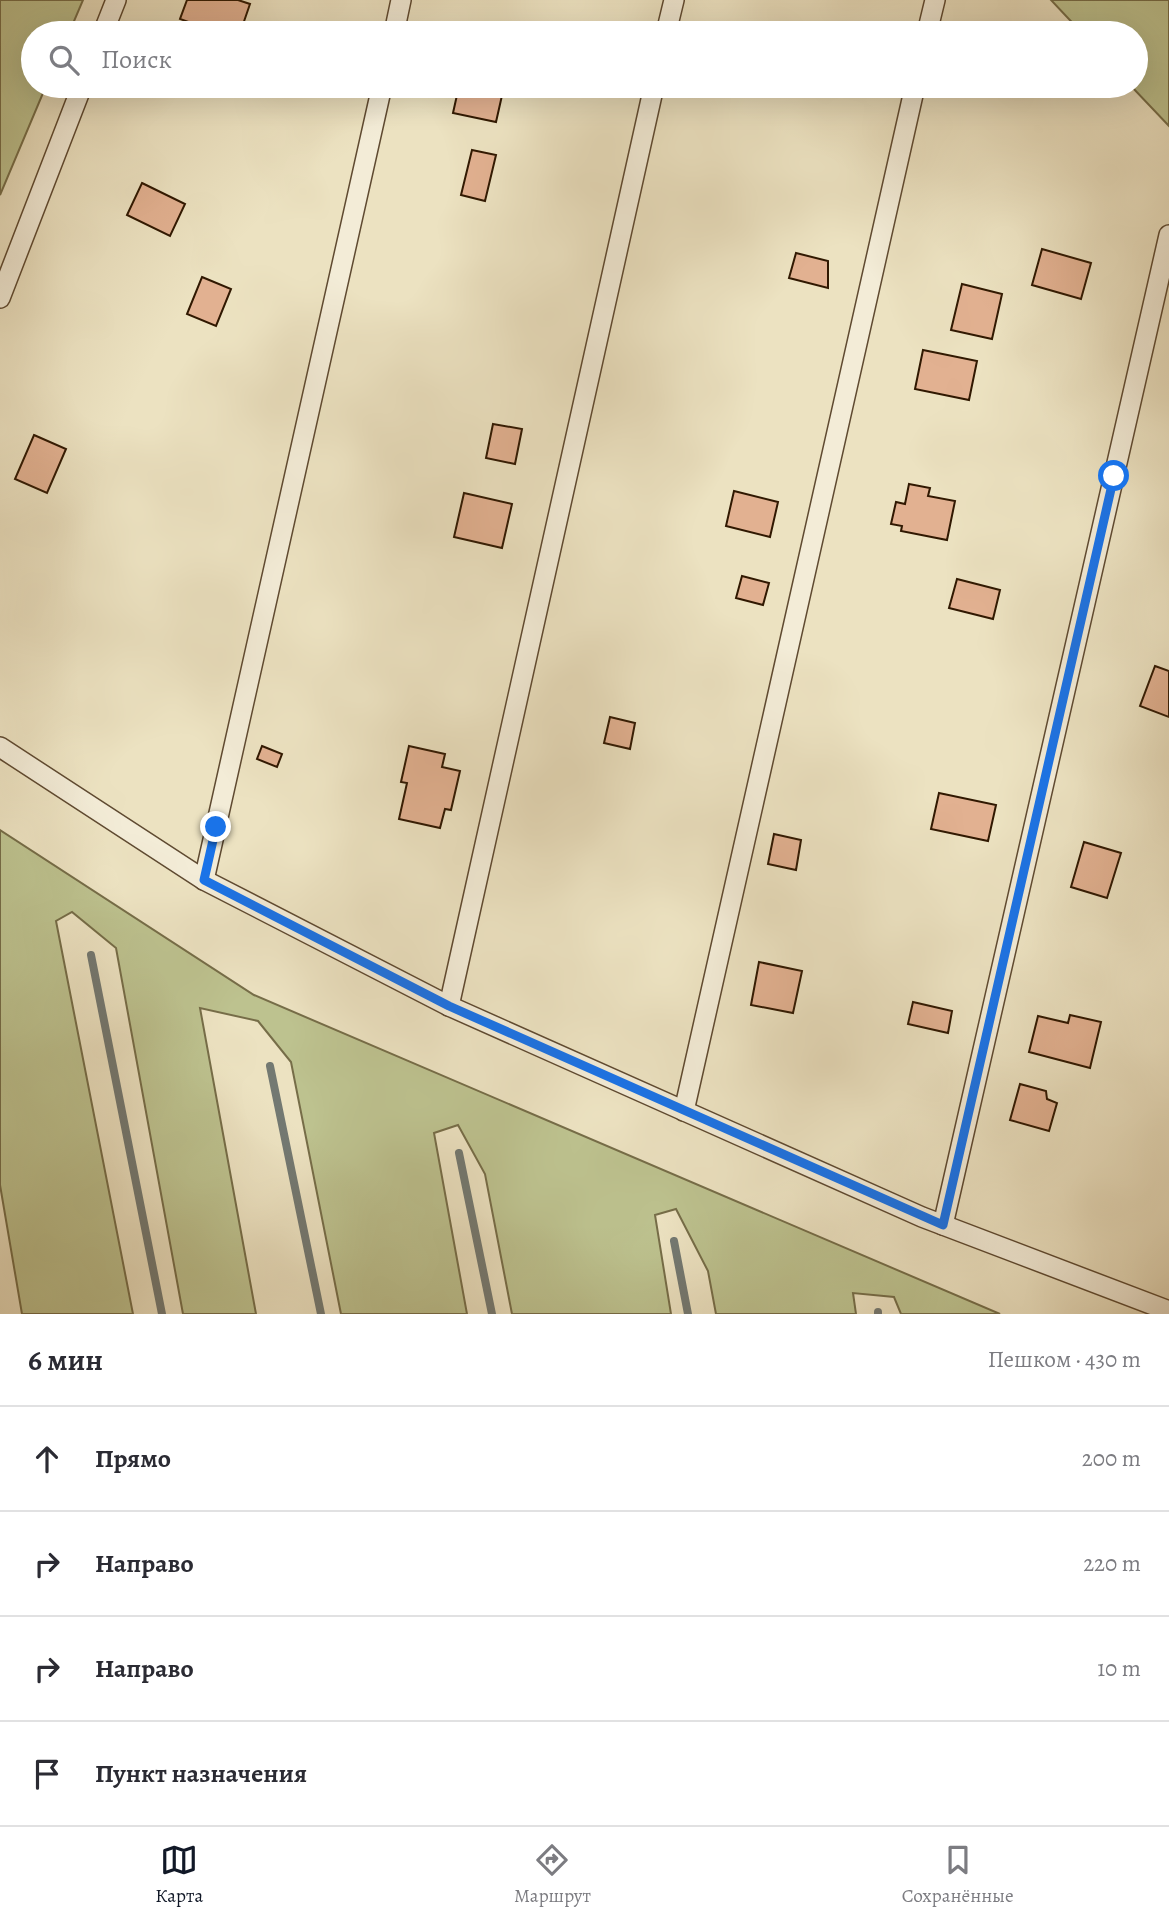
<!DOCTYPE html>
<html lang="ru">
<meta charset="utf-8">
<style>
body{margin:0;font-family:Alegreya,serif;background:#f2f2f3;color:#2b2b33}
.stop{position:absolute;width:21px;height:21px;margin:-16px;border:5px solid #1a73e8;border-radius:50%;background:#fff}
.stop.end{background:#1a73e8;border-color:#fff;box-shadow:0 2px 7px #0008}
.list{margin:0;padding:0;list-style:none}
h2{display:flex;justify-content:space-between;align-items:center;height:91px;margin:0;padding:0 28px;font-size:30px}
h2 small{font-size:23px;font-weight:400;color:#7c7c81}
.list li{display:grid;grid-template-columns:46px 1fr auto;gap:21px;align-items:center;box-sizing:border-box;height:105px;padding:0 28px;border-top:2px solid #e1e1e2}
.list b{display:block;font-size:26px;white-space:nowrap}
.list em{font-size:23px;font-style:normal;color:#7c7c81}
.icon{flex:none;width:38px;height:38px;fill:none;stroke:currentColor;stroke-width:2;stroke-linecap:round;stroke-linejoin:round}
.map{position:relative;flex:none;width:1169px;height:1314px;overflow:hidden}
.search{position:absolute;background:#fff;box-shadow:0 7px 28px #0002;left:21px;right:21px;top:21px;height:77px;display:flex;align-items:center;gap:18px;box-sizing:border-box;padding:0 24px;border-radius:38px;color:#7c7c81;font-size:26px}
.sheet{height:511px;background:#fff}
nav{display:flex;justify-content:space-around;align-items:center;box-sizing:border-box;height:98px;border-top:2px solid #e1e1e2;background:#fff;font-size:19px;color:#7c7c81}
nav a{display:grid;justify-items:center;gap:4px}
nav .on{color:#111827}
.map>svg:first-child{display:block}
.green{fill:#bdc28f;stroke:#766d48;stroke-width:2}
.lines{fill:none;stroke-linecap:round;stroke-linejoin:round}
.stream{stroke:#737972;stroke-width:8}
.building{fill:#e2b191;stroke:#301801;stroke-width:2}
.minor-casing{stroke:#5f4a31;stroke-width:22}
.minor{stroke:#f3ecd7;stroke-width:19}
.route{stroke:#1a73e8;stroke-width:9}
</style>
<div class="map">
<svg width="1169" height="1314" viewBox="0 0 1169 1314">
<rect width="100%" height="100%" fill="#ece2c1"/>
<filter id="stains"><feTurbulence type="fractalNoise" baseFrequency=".00286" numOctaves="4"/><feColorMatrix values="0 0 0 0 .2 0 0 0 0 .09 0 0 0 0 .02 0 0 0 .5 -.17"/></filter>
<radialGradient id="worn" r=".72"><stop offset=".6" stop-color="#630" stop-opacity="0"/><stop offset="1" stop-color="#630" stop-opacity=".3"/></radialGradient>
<g class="green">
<polygon points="0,0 83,0 69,33 33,33 33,86 46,86 0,195"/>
<polygon points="1051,0 1169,0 1169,126 1131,86 1136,86 1136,33 1082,33"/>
<polygon points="0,830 254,995 1000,1314 901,1314 894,1297 853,1293 856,1314 716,1314 708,1271 676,1209 655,1215 671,1314 512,1314 485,1174 458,1125 434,1133 467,1314 341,1314 291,1062 258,1021 200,1008 256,1314 183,1314 116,948 72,912 56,921 133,1314 22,1314 0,1185"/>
</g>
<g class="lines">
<g class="stream">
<polyline points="91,955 162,1314"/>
<polyline points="270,1066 321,1314"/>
<polyline points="459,1153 492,1314"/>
<polyline points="674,1241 688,1314"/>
<polyline points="878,1312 878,1314"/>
</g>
</g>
<g class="building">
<polygon points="187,0 238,0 250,4 240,33 219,33 180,19"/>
<polygon points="459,86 482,86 503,91 496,122 453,113"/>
<polygon points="472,150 496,155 485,201 461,195"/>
<polygon points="142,183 185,204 170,236 127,215"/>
<polygon points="1042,249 1091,263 1081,299 1032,285"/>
<polygon points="796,253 828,261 828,288 789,278"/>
<polygon points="202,277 231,289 216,326 187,314"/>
<polygon points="962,284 1002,294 992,339 951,330"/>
<polygon points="923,350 977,361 969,400 915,389"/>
<polygon points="493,424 522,429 515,464 486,458"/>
<polygon points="34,435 66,449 47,493 15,479"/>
<polygon points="909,484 930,488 928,496 955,501 947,540 901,531 902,526 891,524 896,502 905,504"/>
<polygon points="734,491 778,502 770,537 726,526"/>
<polygon points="464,493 512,504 502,548 454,537"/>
<polygon points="742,576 769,583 763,605 736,598"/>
<polygon points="957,579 1000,590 993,619 949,608"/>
<polygon points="1155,666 1169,671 1169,717 1140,706"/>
<polygon points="610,717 635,723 630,749 604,743"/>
<polygon points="262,746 282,754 277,767 257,759"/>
<polygon points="409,746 445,754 442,767 460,771 451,810 445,809 440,828 399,819 407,783 401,782"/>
<polygon points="939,793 996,805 988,841 931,829"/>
<polygon points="774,834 801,840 796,870 768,864"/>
<polygon points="1084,842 1121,853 1107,898 1071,887"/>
<polygon points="759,962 802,971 793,1013 751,1005"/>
<polygon points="913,1002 952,1011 948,1033 908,1024"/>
<polygon points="1070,1015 1101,1022 1090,1068 1029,1052 1038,1016 1068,1023"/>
<polygon points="1020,1084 1046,1091 1047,1099 1057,1103 1049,1131 1010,1120"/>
</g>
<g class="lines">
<defs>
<g id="minor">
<polyline points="103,33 116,0"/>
<polyline points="394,33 401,0"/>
<polyline points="666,33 674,0"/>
<polyline points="927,33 935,0"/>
<polyline points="0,298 82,86"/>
<polyline points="0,747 204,880 449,1006 922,1217 1169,1311"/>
<polyline points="204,880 382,86"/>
<polyline points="449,1006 654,86"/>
<polyline points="684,1111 915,86"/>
<polyline points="943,1225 1169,235"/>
</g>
</defs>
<use href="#minor" class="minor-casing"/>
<use href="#minor" class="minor"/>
</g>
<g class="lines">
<polyline class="route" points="216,827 204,880 449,1006 943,1225 1114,476"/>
</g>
<rect width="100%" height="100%" filter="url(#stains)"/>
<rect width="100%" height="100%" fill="url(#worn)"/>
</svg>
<div class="stop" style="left:1114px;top:476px"></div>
<div class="stop end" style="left:216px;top:827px"></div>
<div class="search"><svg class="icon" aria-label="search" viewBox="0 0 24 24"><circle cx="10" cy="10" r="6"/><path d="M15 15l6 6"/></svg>Поиск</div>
</div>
<section class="sheet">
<h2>6 мин<small>Пешком · 430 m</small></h2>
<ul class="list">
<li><svg class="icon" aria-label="ahead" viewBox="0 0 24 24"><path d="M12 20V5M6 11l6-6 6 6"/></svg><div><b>Прямо</b></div><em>200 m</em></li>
<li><svg class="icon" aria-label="right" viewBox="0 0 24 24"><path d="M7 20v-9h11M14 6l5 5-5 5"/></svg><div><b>Направо</b></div><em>220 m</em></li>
<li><svg class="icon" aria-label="right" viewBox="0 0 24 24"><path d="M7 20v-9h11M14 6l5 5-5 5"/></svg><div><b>Направо</b></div><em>10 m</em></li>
<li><svg class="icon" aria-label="arrive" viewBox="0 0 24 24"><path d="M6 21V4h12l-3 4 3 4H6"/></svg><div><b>Пункт назначения</b></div></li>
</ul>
</section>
<nav>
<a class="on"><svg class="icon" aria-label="map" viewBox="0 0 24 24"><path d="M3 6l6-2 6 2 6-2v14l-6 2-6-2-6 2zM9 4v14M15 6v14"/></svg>Карта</a>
<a><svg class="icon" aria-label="directions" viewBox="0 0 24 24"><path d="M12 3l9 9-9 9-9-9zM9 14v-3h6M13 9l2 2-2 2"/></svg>Маршрут</a>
<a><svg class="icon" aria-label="saved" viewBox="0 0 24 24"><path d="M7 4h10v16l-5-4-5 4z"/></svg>Сохранённые</a>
</nav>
